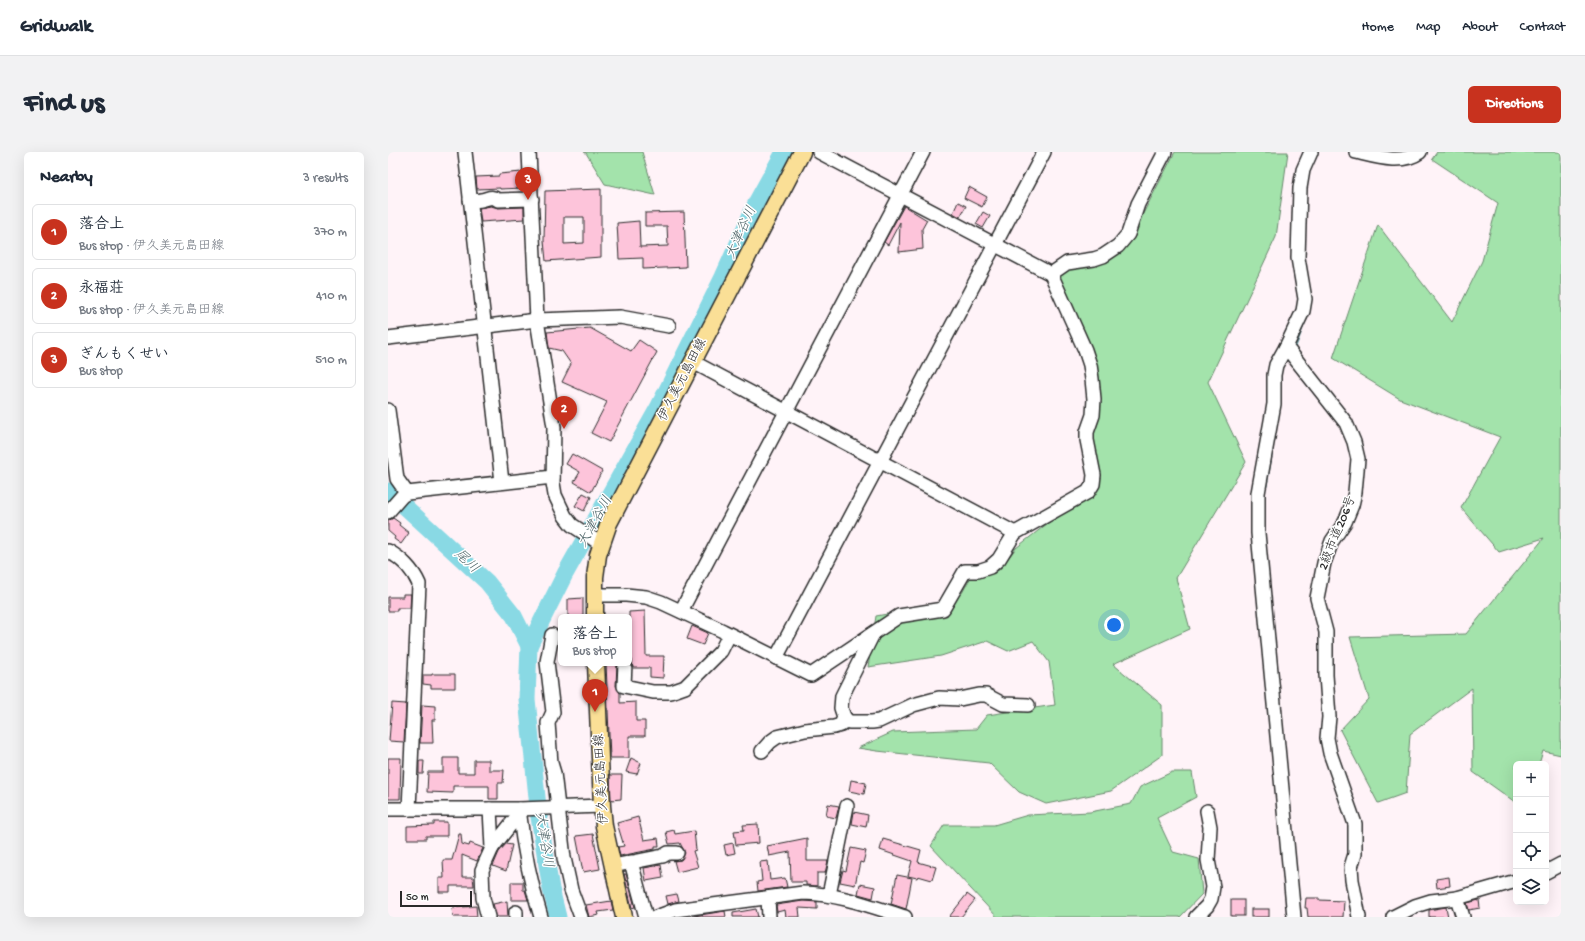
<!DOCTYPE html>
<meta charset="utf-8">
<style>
body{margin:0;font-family:"Gochi Hand","Klee One",sans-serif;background:#f2f2f3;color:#1f2937}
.controls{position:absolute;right:12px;bottom:12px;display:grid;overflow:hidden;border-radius:6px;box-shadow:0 4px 16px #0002}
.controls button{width:36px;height:36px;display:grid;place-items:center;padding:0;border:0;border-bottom:1px solid #e0e1e3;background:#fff;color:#1f2937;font:20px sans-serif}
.scale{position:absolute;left:12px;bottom:10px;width:72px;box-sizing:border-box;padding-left:4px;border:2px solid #2b2b2b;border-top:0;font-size:11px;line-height:14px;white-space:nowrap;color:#2b2b2b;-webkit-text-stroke:3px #fff;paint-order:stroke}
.you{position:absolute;left:726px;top:473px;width:14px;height:14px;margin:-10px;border:3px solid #fff;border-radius:50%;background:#1a73e8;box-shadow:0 0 0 6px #1a73e833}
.badge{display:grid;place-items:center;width:26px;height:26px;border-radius:50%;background:#c8321e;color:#fff;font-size:13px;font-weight:700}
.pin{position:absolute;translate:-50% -33px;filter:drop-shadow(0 1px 2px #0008)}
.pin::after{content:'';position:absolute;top:21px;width:14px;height:12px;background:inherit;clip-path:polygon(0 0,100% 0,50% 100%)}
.popup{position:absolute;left:170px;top:462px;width:74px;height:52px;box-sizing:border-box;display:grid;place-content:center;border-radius:6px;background:#fff;filter:drop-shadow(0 1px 3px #0005);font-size:13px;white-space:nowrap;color:#747a83}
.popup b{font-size:15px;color:#1f2937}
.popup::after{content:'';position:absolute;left:50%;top:100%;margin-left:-8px;border:8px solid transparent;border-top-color:#fff}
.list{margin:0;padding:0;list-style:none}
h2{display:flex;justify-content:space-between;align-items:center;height:52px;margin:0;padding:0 16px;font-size:17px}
h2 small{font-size:13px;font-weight:400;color:#747a83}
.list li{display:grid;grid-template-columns:26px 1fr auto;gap:12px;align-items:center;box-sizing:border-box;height:56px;margin:0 8px 8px;padding:0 8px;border:1px solid #e0e1e3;border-radius:6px}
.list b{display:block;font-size:15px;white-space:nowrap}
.list p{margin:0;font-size:13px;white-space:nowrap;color:#747a83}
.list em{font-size:13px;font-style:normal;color:#747a83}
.icon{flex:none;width:22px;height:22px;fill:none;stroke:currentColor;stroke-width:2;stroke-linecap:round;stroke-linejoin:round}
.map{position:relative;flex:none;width:1173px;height:765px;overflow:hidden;border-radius:6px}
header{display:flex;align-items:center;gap:24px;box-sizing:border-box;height:56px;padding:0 20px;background:#fff;border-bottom:1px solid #e0e1e3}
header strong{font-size:19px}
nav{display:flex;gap:22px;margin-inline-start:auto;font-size:14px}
.intro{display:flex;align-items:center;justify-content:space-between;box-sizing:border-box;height:96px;padding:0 24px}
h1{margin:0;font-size:28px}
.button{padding:10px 18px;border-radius:6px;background:#c8321e;color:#fff;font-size:14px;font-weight:700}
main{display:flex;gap:24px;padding:0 24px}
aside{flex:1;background:#fff;border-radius:6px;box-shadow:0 4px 16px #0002}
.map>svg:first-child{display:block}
.green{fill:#a3e3ab;stroke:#67876b}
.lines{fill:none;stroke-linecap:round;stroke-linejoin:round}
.stream{stroke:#63939a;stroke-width:3}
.river{stroke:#89d9e4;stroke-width:17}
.building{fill:#fdc4da;stroke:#2b2b2b;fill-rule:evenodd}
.minor-casing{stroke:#2b2b2b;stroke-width:16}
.major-casing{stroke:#2b2b2b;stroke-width:19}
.minor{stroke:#fff;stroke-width:13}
.major{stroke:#fadf96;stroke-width:16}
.labels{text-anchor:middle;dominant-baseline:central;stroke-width:3;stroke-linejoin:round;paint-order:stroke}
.street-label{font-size:13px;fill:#2b2b2b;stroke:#fff}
.water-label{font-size:14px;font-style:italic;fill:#475f62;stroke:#fff}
</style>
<header>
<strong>Gridwalk</strong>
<nav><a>Home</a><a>Map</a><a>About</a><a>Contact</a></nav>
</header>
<div class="intro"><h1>Find us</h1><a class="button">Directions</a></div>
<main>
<aside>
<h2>Nearby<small>3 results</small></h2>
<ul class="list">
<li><span class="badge">1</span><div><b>落合上</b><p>Bus stop · 伊久美元島田線</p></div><em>370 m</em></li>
<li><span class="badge">2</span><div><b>永福荘</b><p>Bus stop · 伊久美元島田線</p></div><em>410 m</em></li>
<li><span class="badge">3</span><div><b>ぎんもくせい</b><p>Bus stop</p></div><em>510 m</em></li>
</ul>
</aside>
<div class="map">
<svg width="1173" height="765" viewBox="0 0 1173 765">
<rect width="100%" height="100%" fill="#fff3f8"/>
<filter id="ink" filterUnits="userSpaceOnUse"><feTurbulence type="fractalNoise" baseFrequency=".025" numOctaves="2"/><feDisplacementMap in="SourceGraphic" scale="8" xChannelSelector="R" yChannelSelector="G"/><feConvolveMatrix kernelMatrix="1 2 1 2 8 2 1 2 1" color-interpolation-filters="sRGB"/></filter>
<g filter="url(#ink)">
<g class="green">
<polygon points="196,0 254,0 267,43 217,32 198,1"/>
<polygon points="787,0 900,0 888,85 820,230 858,310 788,426 802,477 725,512 774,553 774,603 723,639 658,652 631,640 601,611 489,599 470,596 505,580 588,577 599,563 667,553 661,510 645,489 620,499 599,489 553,504 480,515 488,464 555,452 574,441 583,425 611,418 628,396 705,336 703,202 667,126 683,114 745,81"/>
<polygon points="1049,0 1173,0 1173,603 1155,599 1151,612 1128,612 1127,650 1085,620 1084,536 1022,582 1018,641 990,651 952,578 981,547 962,485 1078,482 1156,386 1111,400 1073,356 1112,285 1012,247 945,206 990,73 1064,170 1094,109 1110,51 1044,7"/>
<polygon points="784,620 804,620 808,645 769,666 785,700 811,707 814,742 792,765 609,765 543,694 556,673 606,673 640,663 702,660 743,652 752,635"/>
</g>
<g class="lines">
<g class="stream">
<polyline points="905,197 908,192 916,171"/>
<polyline points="878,334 884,298"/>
</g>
<g class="river">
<polyline points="0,339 99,430 126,464 141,494"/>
<polyline points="170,765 163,737 151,665 139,547 141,494 177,422 270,256 335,125 369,49 396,0"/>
</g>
</g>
<g class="building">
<polygon points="134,20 135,36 112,37 112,36 89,37 88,25 111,24 111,22"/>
<polygon points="581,35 599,45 594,55 576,46"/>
<path d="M213,37V105L158,109L156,89L157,39ZM176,65H196V91L176,92Z"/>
<polygon points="570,50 578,54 572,65 565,61"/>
<polygon points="103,54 110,56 136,55 136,67 93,70 91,56"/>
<polygon points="516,54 539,68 534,77 535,97 511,100 512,70 500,93 496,90"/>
<polygon points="296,60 298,115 255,117 255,106 231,107 229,71 251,69 252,95 280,94 279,74 257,74 257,61"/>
<polygon points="595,60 602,64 595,76 588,72"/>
<polygon points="202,176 243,199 251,188 269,200 221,290 203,281 219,250 174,230 183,212 174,199 161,196 159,180"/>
<polygon points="184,302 214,319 203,340 186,330 192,320 178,312"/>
<polygon points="195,341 203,345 196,359 187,354"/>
<polygon points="5,366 12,371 11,373 21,381 13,392 6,387 7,385 0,379 0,369"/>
<polygon points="15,442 23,442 22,456 9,456 9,459 0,459 0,445 15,445"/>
<polygon points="195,446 195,465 180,465 180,447"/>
<polygon points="257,459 258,504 276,504 275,526 262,525 262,516 245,516 244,508 241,504 241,460"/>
<polygon points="304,474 320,481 315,493 299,487"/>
<polygon points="218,511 229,511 228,534 232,541 232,551 248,550 248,569 257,569 257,584 241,584 241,606 222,606"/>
<polygon points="44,522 67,522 67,536 43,536 43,533 35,532 35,523 44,523"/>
<polygon points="4,551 18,552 16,590 1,589"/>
<polygon points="34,553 47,554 47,568 44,568 45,591 32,591"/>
<polygon points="0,606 13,606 12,647 0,647"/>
<polygon points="55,606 70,606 70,621 86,621 86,608 101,608 101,618 116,618 115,631 110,631 110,647 101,647 101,634 65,634 65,641 39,640 40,620 55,620"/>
<polygon points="243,606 253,611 249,622 238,620"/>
<polygon points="31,609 36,609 35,622 31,622"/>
<polygon points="222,623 234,623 233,647 223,648"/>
<polygon points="463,628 478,631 476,642 461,639"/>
<polygon points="440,652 451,654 448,666 438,664"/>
<polygon points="466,660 480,663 478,675 464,672"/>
<polygon points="250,665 256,688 270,686 271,694 267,694 267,697 232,704 230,695 236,694 229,671"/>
<polygon points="46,670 59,670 59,684 38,684 38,687 19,687 19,674 46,673"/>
<polygon points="370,672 371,691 348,693 346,679 356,678 355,673"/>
<polygon points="286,678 287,682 306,679 308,698 305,699 310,715 289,720 286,709 293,708 297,701 292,691 281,692 278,680"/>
<polygon points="71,682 73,682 74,692 81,694 82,691 95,696 89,709 74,703 74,725 85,725 86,734 62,734 62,740 51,740 51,726 56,726 55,708 64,708"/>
<polygon points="205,682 212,717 195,720 188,684"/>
<polygon points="419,686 419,709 440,709 437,721 429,721 429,734 418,733 418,730 403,730 402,700 381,704 379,694"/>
<polygon points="495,687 533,698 530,710 548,715 544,728 530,724 529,726 520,724 524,709 492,698"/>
<polygon points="345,691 347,701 338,703 336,693"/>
<polygon points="118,692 124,693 118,719 105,714 111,700"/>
<polygon points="463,696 478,699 475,711 472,710 467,733 452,730 455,718 458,719"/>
<polygon points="380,709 382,728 397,726 399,735 370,739 369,730 374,729 372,710"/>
<polygon points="273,713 275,726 258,729 256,716"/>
<polygon points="236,722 238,722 247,755 244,756"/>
<polygon points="509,723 524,726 518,757 503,752"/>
<polygon points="1061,725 1062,734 1049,736 1048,727"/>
<polygon points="123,730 135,730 135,738 137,738 140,748 123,748"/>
<polygon points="472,732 487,735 485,746 470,742"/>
<polygon points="289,742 291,749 280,752 278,744"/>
<polygon points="579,742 587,748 573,765 561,765"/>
<polygon points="918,746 931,746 931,748 956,749 955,765 920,765 919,756 917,756"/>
<rect x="843" y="748" width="13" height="16"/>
<polygon points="1091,748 1092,756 1081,758 1079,751"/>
<polygon points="119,749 120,765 109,765 105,752"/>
<polygon points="223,749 225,758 210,760 211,763 201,765 198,753"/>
<polygon points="415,749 429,750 429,757 411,756 412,765 398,765 397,758 389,760 388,753"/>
<polygon points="88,754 89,765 65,765 64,756"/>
<polygon points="1058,755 1060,765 1041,765 1041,758"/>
<polygon points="368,757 370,765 345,765 345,761"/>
<rect x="863" y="757" width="18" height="8"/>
<polygon points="337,759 338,765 306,765 306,764"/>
</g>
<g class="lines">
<defs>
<g id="minor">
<polyline points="77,0 114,330"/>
<polyline points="141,0 149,168 166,275 165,331 167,343 177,364 184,373 213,392"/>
<polyline points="431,0 663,122"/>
<polyline points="923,0 915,18 912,36 910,106 917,147 915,159 898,195 958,271 966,290 970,307 967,340 964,353 957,370 944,389 936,411 929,446 938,480 938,523 941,565 939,586 942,601 967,672 967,702 963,715 964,728 971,765"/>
<path d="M968,0C989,5 1014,13 1032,0"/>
<path d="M82,48C86,48 90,49 93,48C100,47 103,43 110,48L144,47"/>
<polyline points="0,186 149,168 232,165 281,174"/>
<polyline points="898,195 888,213 886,223 886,252 870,341 870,381 906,765"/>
<polyline points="305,210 627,381"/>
<polyline points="0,258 9,327 19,341"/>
<polyline points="0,360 14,344 19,341 165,325"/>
<path d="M0,399C13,406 25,418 31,432L21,657"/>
<polyline points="206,443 238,443 258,445 273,450 335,479 423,523 511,464 555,457 577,419 590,419 602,415 611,407 627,381 700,340 705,332 706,323 699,288 699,280 705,263 706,247 704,227 702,213 697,198 663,122 679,111 706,107 715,104 730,94 740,82 750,52 777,0"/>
<polyline points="293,459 535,0"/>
<polyline points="164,483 159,510 165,560 160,571 163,611 166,621 176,706 183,738 193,765"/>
<polyline points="388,506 656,0"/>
<polyline points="237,511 236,534 265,540 283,540 297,535 333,499 341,483"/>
<polyline points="456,565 461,570 484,570 491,569 525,553 551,546 572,547 591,543 598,543 615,552 640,553"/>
<polyline points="374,599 382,590 389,585 417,578 446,575 453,573 456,565 453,556 454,544 485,482"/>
<polyline points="0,657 131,657 214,654"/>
<path d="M131,657C135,693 142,730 153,765"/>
<polyline points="104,696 131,662"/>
<polyline points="243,710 258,765"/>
<polyline points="225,714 275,704 280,701 289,701"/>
<polyline points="1158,720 1173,712"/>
<polyline points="441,743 459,654"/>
<polyline points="380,746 381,765"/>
<polyline points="1069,746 1075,765"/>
<polyline points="128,760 128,765"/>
<polyline points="100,765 95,746 94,718 104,696 102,657"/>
<path d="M268,765L287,758L415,741C451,742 482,754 517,765"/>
<polyline points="808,765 819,754 823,747 825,735 820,708 822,675 819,659"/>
<polyline points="1005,765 1027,754 1043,749 1069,746 1128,729"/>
</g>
<g id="major">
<polyline points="207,465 207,425 210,403 221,371 414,0"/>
<polyline points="208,511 214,654 216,674 236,765"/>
</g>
</defs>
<use href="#minor" class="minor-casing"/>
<use href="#major" class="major-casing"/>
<use href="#minor" class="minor"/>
<use href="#major" class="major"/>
</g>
</g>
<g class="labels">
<g class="street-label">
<text transform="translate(295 228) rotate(-63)">伊久美元島田線</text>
<text transform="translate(950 381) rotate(-68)">2級市道206号</text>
<text transform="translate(214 627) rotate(-93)">伊久美元島田線</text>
</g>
<g class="water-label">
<text transform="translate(354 81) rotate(-66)">大津谷川</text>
<text transform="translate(208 370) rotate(-61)">大津谷川</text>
<text transform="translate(78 410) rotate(43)">尾川</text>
<text transform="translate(155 688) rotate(81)">大津谷川</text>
</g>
</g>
</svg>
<div class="controls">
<button>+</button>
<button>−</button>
<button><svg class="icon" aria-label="locate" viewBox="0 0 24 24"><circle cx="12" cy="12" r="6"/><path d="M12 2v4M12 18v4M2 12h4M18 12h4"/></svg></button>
<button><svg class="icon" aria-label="layers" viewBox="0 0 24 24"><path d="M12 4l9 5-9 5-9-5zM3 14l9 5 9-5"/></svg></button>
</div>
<div class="scale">50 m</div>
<div class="you"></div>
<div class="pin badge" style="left:207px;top:560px">1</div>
<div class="popup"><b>落合上</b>Bus stop</div>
<div class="pin badge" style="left:176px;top:277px">2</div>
<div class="pin badge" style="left:140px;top:48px">3</div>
</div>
</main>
